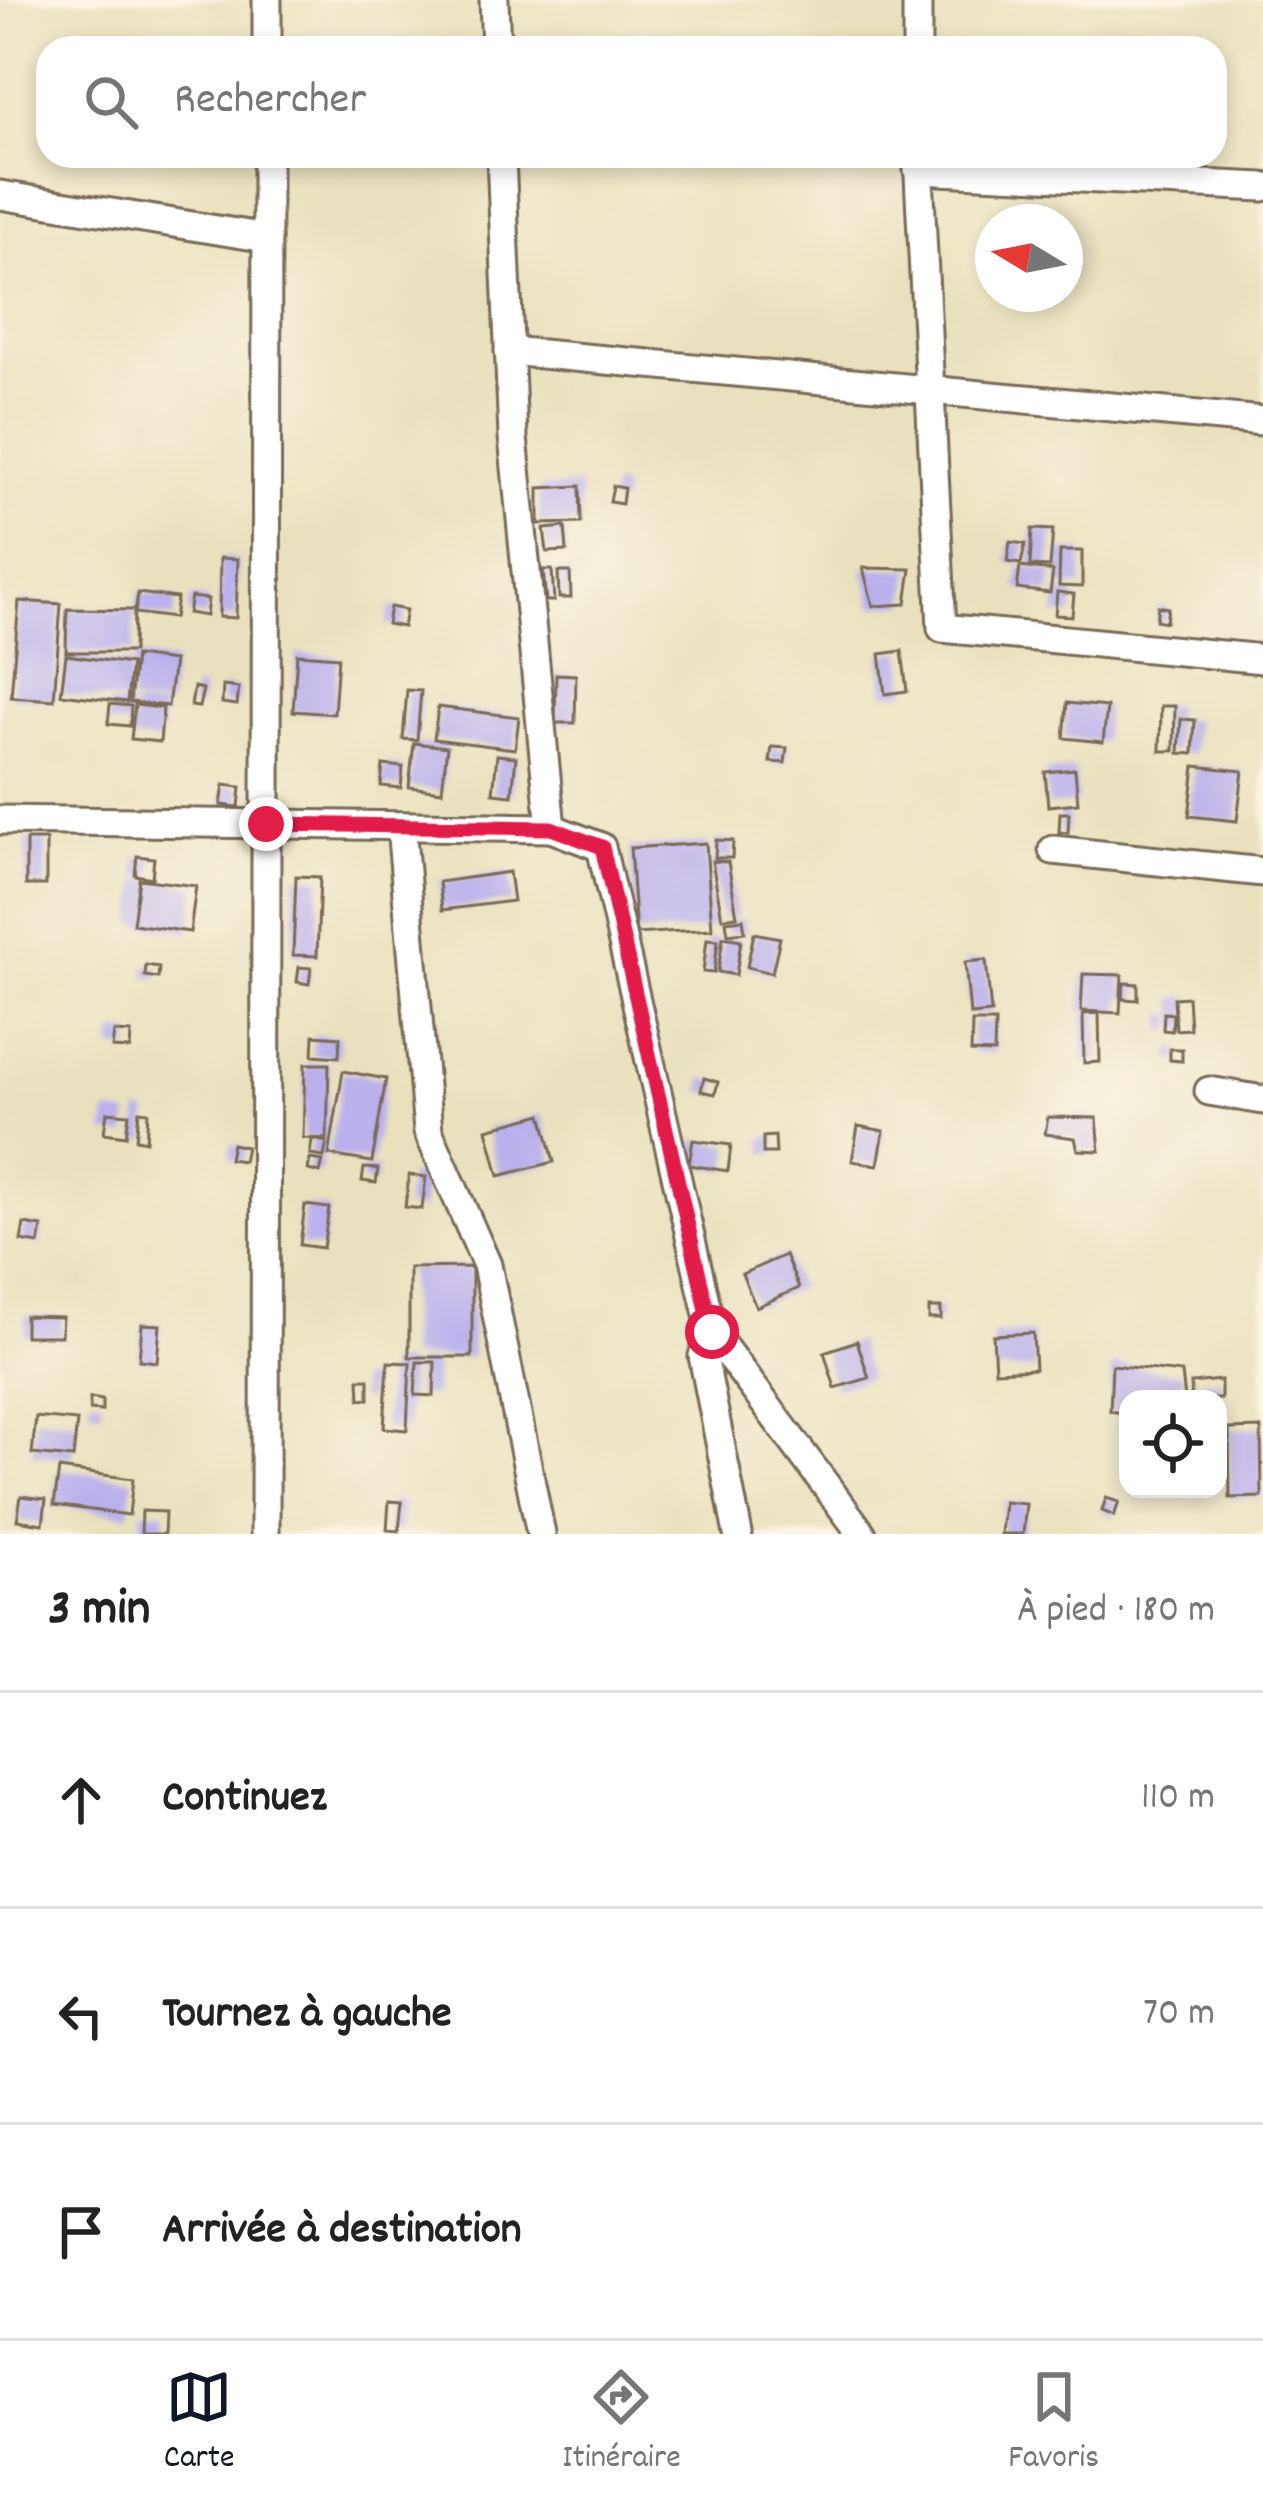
<!DOCTYPE html>
<html lang="fr">
<meta charset="utf-8">
<style>
body{margin:0;font-family:Dekko,sans-serif;background:#f6f6f6;color:#222}
.controls{position:absolute;right:36px;bottom:36px;display:grid;overflow:hidden;border-radius:24px;box-shadow:0 6px 18px #0003}
.controls button{width:108px;height:108px;display:grid;place-items:center;padding:0;border:0;border-bottom:3px solid #e0e0e0;background:#fff;color:#222;font:60px sans-serif}
.compass{position:absolute;left:975px;top:204px;width:108px;height:108px;border-radius:50%;background:#fff;box-shadow:0 6px 18px #0003;rotate:280deg}
.stop{position:absolute;width:36px;height:36px;margin:-27px;border:9px solid #e11d48;border-radius:50%;background:#fff}
.stop.end{background:#e11d48;border-color:#fff;box-shadow:0 3px 12px #0008}
.list{margin:0;padding:0;list-style:none}
h2{display:flex;justify-content:space-between;align-items:center;height:156px;margin:0;padding:0 48px;font-size:51px}
h2 small{font-size:39px;font-weight:400;color:#767676}
.list li{display:grid;grid-template-columns:78px 1fr auto;gap:36px;align-items:center;box-sizing:border-box;height:216px;padding:0 48px;border-top:3px solid #e0e0e0}
.list b{display:block;font-size:45px;white-space:nowrap}
.list em{font-size:39px;font-style:normal;color:#767676}
.icon{flex:none;width:66px;height:66px;fill:none;stroke:currentColor;stroke-width:2;stroke-linecap:round;stroke-linejoin:round}
.map{position:relative;flex:none;width:1263px;height:1534px;overflow:hidden}
.search{position:absolute;background:#fff;box-shadow:0 6px 18px #0003;left:36px;right:36px;top:36px;height:132px;display:flex;align-items:center;gap:30px;box-sizing:border-box;padding:0 42px;border-radius:36px;color:#767676;font-size:45px}
.sheet{height:804px;background:#fff}
nav{display:flex;justify-content:space-around;align-items:center;box-sizing:border-box;height:168px;border-top:3px solid #e0e0e0;background:#fff;font-size:33px;color:#767676}
nav a{display:grid;justify-items:center;gap:6px}
nav .on{color:#111827}
.map>svg:first-child{display:block}
.building{fill:#bab0ec}
.lines{fill:none;stroke-linecap:round;stroke-linejoin:round}
.street-casing{stroke:#786a56;stroke-width:33}
.street{stroke:#fff;stroke-width:27}
.route{stroke:#e11d48;stroke-width:15}
</style>
<div class="map">
<svg width="1263" height="1534" viewBox="0 0 1263 1534">
<rect width="100%" height="100%" fill="#fcf5e5"/>
<filter id="ink" filterUnits="userSpaceOnUse"><feTurbulence type="fractalNoise" baseFrequency=".00833" numOctaves="2"/><feDisplacementMap in="SourceGraphic" scale="24" xChannelSelector="R" yChannelSelector="G"/><feConvolveMatrix kernelMatrix="1 2 1 2 8 2 1 2 1" color-interpolation-filters="sRGB"/></filter>
<filter id="wash" filterUnits="userSpaceOnUse"><feTurbulence type="fractalNoise" baseFrequency=".004" numOctaves="4" result="noise"/><feDisplacementMap in="SourceGraphic" scale="48" xChannelSelector="R" yChannelSelector="G"/><feGaussianBlur stdDeviation="2.7" result="paint"/><feColorMatrix in="noise" values="0 0 0 0 0 0 0 0 0 0 0 0 0 0 0 0 0 1.4 0 .05"/><feComposite in="paint" operator="in"/></filter>
<g filter="url(#wash)">
<rect width="100%" height="100%" fill="#e9e1bd"/>
<g id="blocks">
<g class="building">
<polygon points="580,486 581,523 539,524 539,488"/>
<polygon points="613,486 624,488 622,504 610,502"/>
<polygon points="565,527 567,551 547,552 544,529"/>
<polygon points="1032,529 1053,530 1050,567 1030,566"/>
<polygon points="1010,542 1025,544 1021,564 1007,562"/>
<polygon points="1060,551 1082,551 1082,587 1059,586"/>
<polygon points="220,558 238,559 236,618 219,617"/>
<polygon points="1020,567 1053,571 1050,593 1017,589"/>
<polygon points="863,568 911,569 906,604 873,606"/>
<polygon points="543,570 552,570 554,601 546,601"/>
<polygon points="558,572 570,572 571,598 559,598"/>
<polygon points="1057,592 1074,594 1072,616 1055,615"/>
<polygon points="138,593 177,598 174,618 135,613"/>
<polygon points="191,597 208,599 206,616 188,613"/>
<polygon points="19,601 61,604 54,700 11,697"/>
<polygon points="1158,606 1168,608 1166,622 1156,620"/>
<polygon points="390,607 406,610 403,627 387,624"/>
<polygon points="67,609 134,610 133,652 66,652"/>
<polygon points="902,651 907,691 885,694 880,654"/>
<polygon points="297,654 338,657 334,714 293,711"/>
<polygon points="66,655 131,664 127,702 61,694"/>
<polygon points="135,656 174,661 168,706 130,702"/>
<polygon points="556,674 576,675 575,723 555,723"/>
<polygon points="223,686 239,688 237,705 222,703"/>
<polygon points="194,687 203,689 199,707 191,706"/>
<polygon points="407,690 421,691 417,740 403,739"/>
<polygon points="1067,703 1107,707 1103,742 1064,738"/>
<polygon points="110,704 131,706 130,726 108,724"/>
<polygon points="135,705 163,708 160,742 131,739"/>
<polygon points="1161,706 1175,706 1174,751 1160,751"/>
<polygon points="438,707 519,717 515,749 434,739"/>
<polygon points="1181,719 1195,720 1193,754 1179,753"/>
<polygon points="414,743 447,747 442,791 409,787"/>
<polygon points="772,747 787,748 785,763 770,762"/>
<polygon points="497,755 516,757 512,795 493,793"/>
<polygon points="383,765 403,767 401,788 381,786"/>
<polygon points="1195,766 1243,771 1237,821 1189,816"/>
<polygon points="1075,769 1078,803 1048,806 1045,772"/>
<polygon points="224,785 241,787 239,807 221,805"/>
<polygon points="1060,813 1069,813 1068,833 1059,832"/>
<rect x="26" y="840" width="20" height="45"/>
<polygon points="716,840 733,841 732,858 715,858"/>
<polygon points="706,843 712,929 636,934 630,848"/>
<polygon points="137,856 154,858 152,878 135,875"/>
<polygon points="712,861 728,862 737,916 722,918"/>
<polygon points="509,872 513,901 442,910 439,882"/>
<polygon points="296,876 320,877 317,956 293,955"/>
<polygon points="139,879 196,886 190,932 133,924"/>
<polygon points="743,919 745,932 728,934 726,921"/>
<polygon points="754,933 780,938 772,973 747,967"/>
<polygon points="723,937 741,940 736,975 718,972"/>
<polygon points="707,939 718,940 714,973 703,972"/>
<polygon points="986,960 991,1013 970,1015 965,962"/>
<polygon points="146,965 159,967 158,978 145,976"/>
<polygon points="299,967 311,968 309,984 297,982"/>
<polygon points="1083,974 1122,975 1120,1013 1081,1011"/>
<polygon points="1124,983 1138,984 1138,1000 1123,999"/>
<polygon points="1188,997 1190,1029 1176,1030 1174,998"/>
<polygon points="1099,1013 1100,1062 1084,1063 1083,1014"/>
<polygon points="1164,1013 1173,1014 1172,1031 1163,1030"/>
<polygon points="972,1022 995,1022 994,1053 971,1052"/>
<polygon points="114,1032 131,1033 130,1049 112,1048"/>
<polygon points="314,1035 340,1037 339,1057 313,1055"/>
<polygon points="1170,1049 1182,1049 1182,1061 1170,1060"/>
<polygon points="305,1064 329,1064 327,1139 303,1138"/>
<polygon points="343,1071 386,1079 372,1162 329,1155"/>
<polygon points="704,1078 718,1082 715,1094 701,1091"/>
<polygon points="139,1111 148,1112 146,1141 136,1139"/>
<polygon points="107,1112 129,1114 126,1136 104,1133"/>
<polygon points="542,1114 554,1162 499,1176 487,1129"/>
<polygon points="1048,1117 1097,1118 1100,1151 1078,1150 1075,1138 1045,1134"/>
<polygon points="858,1126 884,1131 878,1165 852,1161"/>
<polygon points="775,1136 776,1153 763,1153 763,1137"/>
<polygon points="312,1139 327,1142 324,1157 310,1155"/>
<polygon points="693,1140 731,1145 728,1171 689,1165"/>
<polygon points="232,1144 246,1147 243,1161 229,1159"/>
<polygon points="310,1159 323,1161 320,1173 308,1170"/>
<polygon points="364,1168 378,1169 376,1183 362,1181"/>
<polygon points="409,1175 426,1177 422,1209 405,1207"/>
<polygon points="305,1205 329,1208 323,1248 300,1245"/>
<polygon points="24,1224 42,1227 39,1244 21,1241"/>
<polygon points="785,1255 799,1288 756,1307 742,1274"/>
<polygon points="472,1267 472,1357 409,1357 409,1268"/>
<rect x="929" y="1308" width="12" height="11"/>
<polygon points="25,1316 62,1317 61,1336 25,1336"/>
<polygon points="142,1324 160,1325 157,1362 139,1360"/>
<polygon points="1033,1333 1035,1369 995,1371 993,1335"/>
<polygon points="857,1341 869,1378 835,1388 824,1352"/>
<polygon points="388,1362 410,1363 407,1430 384,1428"/>
<polygon points="417,1362 435,1362 434,1396 415,1395"/>
<polygon points="1112,1365 1182,1373 1185,1399 1128,1399 1128,1414 1110,1411"/>
<polygon points="359,1379 369,1379 369,1399 360,1399"/>
<polygon points="1221,1380 1221,1399 1191,1399 1191,1383"/>
<polygon points="90,1398 102,1400 102,1411 90,1410"/>
<polygon points="36,1417 77,1421 73,1458 32,1454"/>
<polygon points="1261,1428 1262,1497 1230,1498 1229,1429"/>
<polygon points="59,1469 133,1479 129,1515 54,1505"/>
<polygon points="21,1496 46,1499 43,1524 17,1520"/>
<polygon points="1106,1498 1119,1502 1114,1516 1102,1511"/>
<polygon points="389,1501 402,1502 399,1531 387,1530"/>
<polygon points="1004,1502 1026,1504 1023,1534 1001,1534"/>
<polygon points="142,1511 165,1512 164,1534 141,1534"/>
</g>
</g>
</g>
<g filter="url(#ink)">
<use href="#blocks" fill-opacity="0" stroke="#786a56" stroke-width="3"/>
<g class="lines">
<defs>
<g id="street">
<polyline points="494,0 496,48"/>
<polyline points="917,0 917,48"/>
<polyline points="267,48 267,0"/>
<polyline points="501,156 513,437 551,828 601,847 712,1332 862,1534"/>
<polyline points="918,156 942,628 1263,659"/>
<polyline points="918,170 1263,187"/>
<polyline points="0,195 267,238"/>
<polyline points="509,351 1263,421"/>
<polyline points="0,820 551,828"/>
<polyline points="401,826 428,1131 487,1265 541,1534"/>
<polyline points="1053,850 1263,872"/>
<polyline points="1209,1091 1263,1100"/>
<polyline points="712,1332 703,1356 738,1534"/>
<polyline points="265,1534 267,156"/>
</g>
</defs>
<use href="#street" class="street-casing"/>
<use href="#street" class="street"/>
</g>
</g>
<g class="lines" filter="url(#ink)">
<polyline class="route" points="266,824 551,828 602,847 712,1332"/>
</g>
</svg>
<div class="controls">
<button><svg class="icon" aria-label="locate" viewBox="0 0 24 24"><circle cx="12" cy="12" r="6"/><path d="M12 2v4M12 18v4M2 12h4M18 12h4"/></svg></button>
</div>
<svg class="compass" viewBox="-18 -18 36 36"><path d="M0-13l5 13h-10z" fill="#e53935"/><path d="M0 13l5-13h-10z" fill="#767676"/></svg>
<div class="stop" style="left:712px;top:1332px"></div>
<div class="stop end" style="left:266px;top:824px"></div>
<div class="search"><svg class="icon" aria-label="search" viewBox="0 0 24 24"><circle cx="10" cy="10" r="6"/><path d="M15 15l6 6"/></svg>Rechercher</div>
</div>
<section class="sheet">
<h2>3 min<small>À pied · 180 m</small></h2>
<ul class="list">
<li><svg class="icon" aria-label="ahead" viewBox="0 0 24 24"><path d="M12 20V5M6 11l6-6 6 6"/></svg><div><b>Continuez</b></div><em>110 m</em></li>
<li><svg class="icon" aria-label="left" viewBox="0 0 24 24"><path d="M17 20v-9H6M10 6l-5 5 5 5"/></svg><div><b>Tournez à gauche</b></div><em>70 m</em></li>
<li><svg class="icon" aria-label="arrive" viewBox="0 0 24 24"><path d="M6 21V4h12l-3 4 3 4H6"/></svg><div><b>Arrivée à destination</b></div></li>
</ul>
</section>
<nav>
<a class="on"><svg class="icon" aria-label="map" viewBox="0 0 24 24"><path d="M3 6l6-2 6 2 6-2v14l-6 2-6-2-6 2zM9 4v14M15 6v14"/></svg>Carte</a>
<a><svg class="icon" aria-label="directions" viewBox="0 0 24 24"><path d="M12 3l9 9-9 9-9-9zM9 14v-3h6M13 9l2 2-2 2"/></svg>Itinéraire</a>
<a><svg class="icon" aria-label="saved" viewBox="0 0 24 24"><path d="M7 4h10v16l-5-4-5 4z"/></svg>Favoris</a>
</nav>
